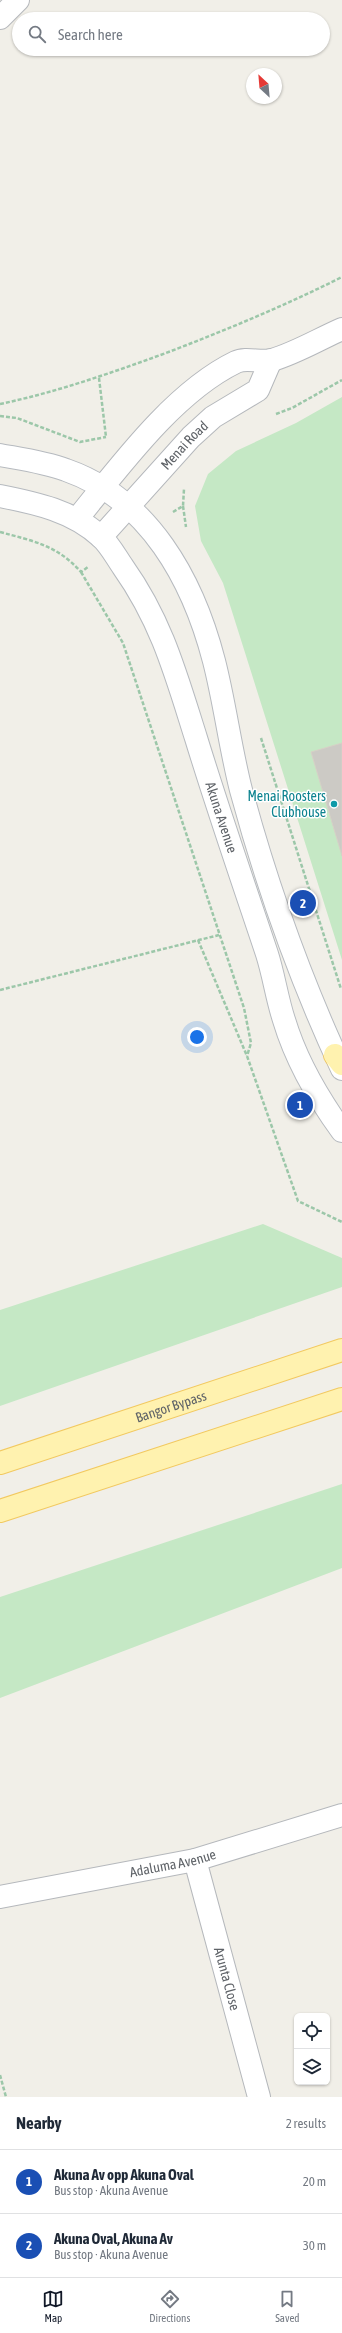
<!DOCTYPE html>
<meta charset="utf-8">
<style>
body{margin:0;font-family:"Asap Condensed",sans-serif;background:#f2f2f3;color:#1f2937}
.controls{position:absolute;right:12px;bottom:12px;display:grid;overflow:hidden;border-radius:6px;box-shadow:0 1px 3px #0004}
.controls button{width:36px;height:36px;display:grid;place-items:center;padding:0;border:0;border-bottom:1px solid #e0e1e3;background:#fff;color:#1f2937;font:20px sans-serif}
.compass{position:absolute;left:246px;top:68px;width:36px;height:36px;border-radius:50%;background:#fff;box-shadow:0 1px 3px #0004;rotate:334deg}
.you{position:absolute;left:197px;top:1037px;width:14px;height:14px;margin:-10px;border:3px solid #fff;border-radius:50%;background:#1a73e8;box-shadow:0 0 0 6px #1a73e833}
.badge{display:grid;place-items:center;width:26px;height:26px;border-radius:50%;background:#111827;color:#fff;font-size:13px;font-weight:700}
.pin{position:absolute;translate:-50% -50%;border:2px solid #fff;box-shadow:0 1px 4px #0006}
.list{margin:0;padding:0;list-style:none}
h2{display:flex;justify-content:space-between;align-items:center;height:52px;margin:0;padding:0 16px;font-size:17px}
h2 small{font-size:13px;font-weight:400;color:#747a83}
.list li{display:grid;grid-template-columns:26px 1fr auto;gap:12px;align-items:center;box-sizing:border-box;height:64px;padding:0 16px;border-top:1px solid #e0e1e3}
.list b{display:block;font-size:15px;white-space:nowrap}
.list p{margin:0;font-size:13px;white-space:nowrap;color:#747a83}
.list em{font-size:13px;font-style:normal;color:#747a83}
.icon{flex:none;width:22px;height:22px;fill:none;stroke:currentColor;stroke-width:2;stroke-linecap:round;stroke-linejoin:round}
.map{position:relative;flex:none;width:342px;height:2097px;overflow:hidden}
.search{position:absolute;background:#fff;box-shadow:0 1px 3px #0004;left:12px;right:12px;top:12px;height:44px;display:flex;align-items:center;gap:10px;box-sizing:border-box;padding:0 14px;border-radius:22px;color:#747a83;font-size:15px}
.sheet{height:180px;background:#fff}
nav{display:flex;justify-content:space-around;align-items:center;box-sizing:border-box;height:56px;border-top:1px solid #e0e1e3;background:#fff;font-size:11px;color:#747a83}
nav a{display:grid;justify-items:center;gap:2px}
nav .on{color:#111827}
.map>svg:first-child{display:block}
.green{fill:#c5e8c5}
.building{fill:#cccac5;stroke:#d6d1c6}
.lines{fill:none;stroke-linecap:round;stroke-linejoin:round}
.minor-casing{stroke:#b5b8bc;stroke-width:24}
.tertiary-casing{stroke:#b5b8bc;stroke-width:24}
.secondary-casing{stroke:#b6babf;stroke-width:24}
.primary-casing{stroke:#f2c960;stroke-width:24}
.path{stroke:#9cc7a9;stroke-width:2.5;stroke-dasharray:4 2;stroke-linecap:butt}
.minor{stroke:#fff;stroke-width:22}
.tertiary{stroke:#fff;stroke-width:22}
.secondary{stroke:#fff;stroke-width:22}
.primary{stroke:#fff2af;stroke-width:22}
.culture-dot{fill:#0f9aa8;stroke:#fff;stroke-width:1.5}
.labels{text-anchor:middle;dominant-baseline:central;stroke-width:3;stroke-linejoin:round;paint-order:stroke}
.street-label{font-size:14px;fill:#5f6368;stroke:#fff}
.culture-label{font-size:14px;fill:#0d838f;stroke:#fff;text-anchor:end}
</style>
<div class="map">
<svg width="342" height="2097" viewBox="0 0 342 2097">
<rect width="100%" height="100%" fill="#f1efe8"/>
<g class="green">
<polygon points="342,397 342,960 223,583 201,541 195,506 208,474 236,451 296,423"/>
<polygon points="263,1224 342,1258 342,1287 0,1406 0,1310"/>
<polygon points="342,1484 342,1568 0,1698 0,1597"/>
</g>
<polygon class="building" points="342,743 342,856 311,752"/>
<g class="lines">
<defs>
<g id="minor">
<polyline points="0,18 18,0"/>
<path id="s1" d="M195,1860L259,2097"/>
<path id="s2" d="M0,1897L195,1860L342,1815"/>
</g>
<g id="tertiary">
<path d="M77,519C120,466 174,392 236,362C246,357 261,363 272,360C296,353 319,339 342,329"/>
<path id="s3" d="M101,537L191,437L213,417L258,390L271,360"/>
</g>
<g id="secondary">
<path d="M0,455C22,459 45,462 66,470C149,499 193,580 214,661C225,704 230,747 241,790C267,886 300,979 342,1069"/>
<path id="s4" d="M0,496C36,503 73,511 101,537C110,545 116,557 123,567C162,622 176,675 196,738C218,810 243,882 267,954C274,976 277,999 284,1020C296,1060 318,1098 342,1131"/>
</g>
<g id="primary">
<polyline points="335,1055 342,1064"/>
<path id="s5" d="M0,1463L342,1350"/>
<polyline points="0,1511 342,1399"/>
</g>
</defs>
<use href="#minor" class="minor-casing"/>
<use href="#tertiary" class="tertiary-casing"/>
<use href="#secondary" class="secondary-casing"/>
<use href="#primary" class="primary-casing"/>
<g class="path">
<polyline points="99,378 106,437"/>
<path d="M0,404C57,392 111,373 166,353C226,330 284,306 342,277"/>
<polyline points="276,414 292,408 342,380"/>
<polyline points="0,416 17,418 80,442 106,437"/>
<polyline points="183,506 186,527"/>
<polyline points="173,512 183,506 184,489"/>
<path d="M0,532C33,541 57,545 81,572L88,567"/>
<polyline points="81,572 123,643 244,1008 251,1043 247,1056"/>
<polyline points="261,738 341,989"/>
<polyline points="198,940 247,1056 298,1201 342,1222"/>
<polyline points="0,990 219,935"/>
<polyline points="0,2075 6,2097"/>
</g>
<use href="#minor" class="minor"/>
<use href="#tertiary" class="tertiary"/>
<use href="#secondary" class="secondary"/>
<use href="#primary" class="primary"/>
</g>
<circle class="culture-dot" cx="334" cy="804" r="4"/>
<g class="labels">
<g class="street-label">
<text stroke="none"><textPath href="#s3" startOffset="124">Menai Road</textPath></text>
<text stroke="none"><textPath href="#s4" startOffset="418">Akuna Avenue</textPath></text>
<text stroke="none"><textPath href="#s5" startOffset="180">Bangor Bypass</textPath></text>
<text stroke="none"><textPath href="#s2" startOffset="176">Adaluma Avenue</textPath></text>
<text stroke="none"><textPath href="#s1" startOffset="123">Arunta Close</textPath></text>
</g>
<g class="culture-label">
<text x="326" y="796">Menai Roosters<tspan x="326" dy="16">Clubhouse</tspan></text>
</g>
</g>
</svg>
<div class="controls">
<button><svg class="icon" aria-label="locate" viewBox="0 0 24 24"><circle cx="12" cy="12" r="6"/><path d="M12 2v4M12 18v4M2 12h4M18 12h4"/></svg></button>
<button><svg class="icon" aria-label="layers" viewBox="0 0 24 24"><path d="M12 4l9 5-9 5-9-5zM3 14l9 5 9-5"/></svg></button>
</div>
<svg class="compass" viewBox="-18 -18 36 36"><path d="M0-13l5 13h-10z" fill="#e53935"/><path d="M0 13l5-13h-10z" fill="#747a83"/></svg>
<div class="you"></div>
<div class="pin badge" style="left:300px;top:1105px;background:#1a4fb4">1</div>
<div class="pin badge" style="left:303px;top:903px;background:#1a4fb4">2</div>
<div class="search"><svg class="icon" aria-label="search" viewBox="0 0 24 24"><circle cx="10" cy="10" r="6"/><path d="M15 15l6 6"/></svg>Search here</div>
</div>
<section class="sheet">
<h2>Nearby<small>2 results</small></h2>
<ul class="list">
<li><span class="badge" style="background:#1a4fb4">1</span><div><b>Akuna Av opp Akuna Oval</b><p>Bus stop · Akuna Avenue</p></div><em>20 m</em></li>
<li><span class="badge" style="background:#1a4fb4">2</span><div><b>Akuna Oval, Akuna Av</b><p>Bus stop · Akuna Avenue</p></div><em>30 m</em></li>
</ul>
</section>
<nav>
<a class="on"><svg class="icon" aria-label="map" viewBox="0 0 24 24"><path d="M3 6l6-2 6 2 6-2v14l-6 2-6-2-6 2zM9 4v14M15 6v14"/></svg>Map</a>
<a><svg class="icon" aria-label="directions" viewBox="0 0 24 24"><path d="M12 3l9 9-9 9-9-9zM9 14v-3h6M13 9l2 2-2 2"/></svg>Directions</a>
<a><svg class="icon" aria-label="saved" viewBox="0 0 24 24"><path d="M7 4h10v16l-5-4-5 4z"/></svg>Saved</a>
</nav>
